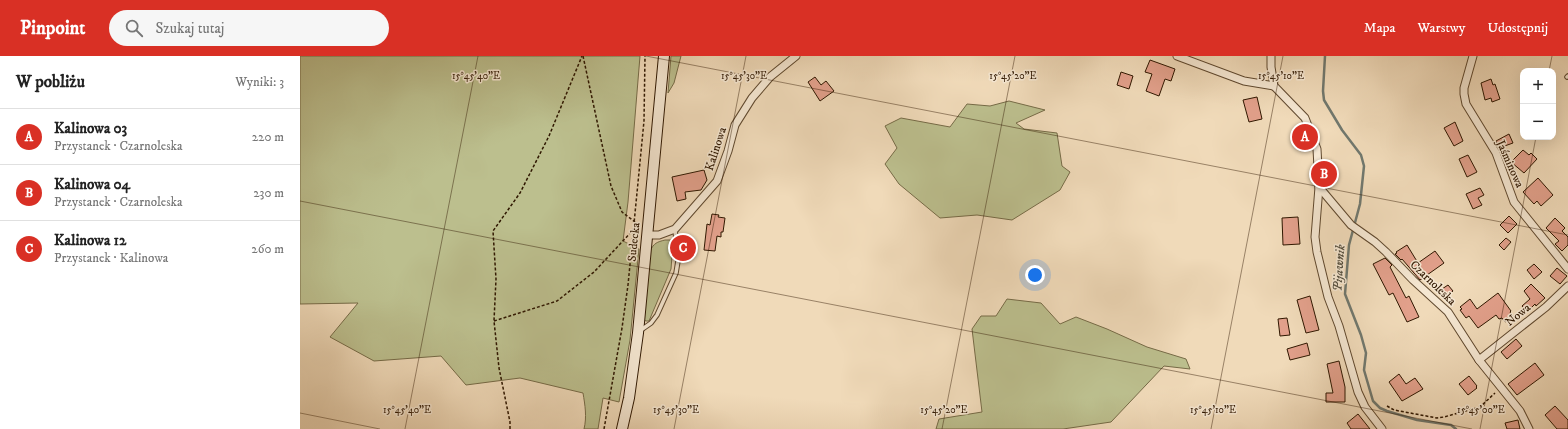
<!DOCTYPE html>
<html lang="pl">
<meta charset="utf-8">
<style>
body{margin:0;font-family:"IM FELL DW Pica",serif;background:#f6f6f6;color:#222}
.controls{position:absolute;right:12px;top:12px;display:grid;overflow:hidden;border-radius:8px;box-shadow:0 4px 16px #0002}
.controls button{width:36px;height:36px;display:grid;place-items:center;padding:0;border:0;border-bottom:1px solid #e0e0e0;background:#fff;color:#222;font:20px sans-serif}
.you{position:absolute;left:735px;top:219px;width:14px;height:14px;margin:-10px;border:3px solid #fff;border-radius:50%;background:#1a73e8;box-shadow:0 0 0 6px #1a73e833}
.badge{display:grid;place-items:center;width:26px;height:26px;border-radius:50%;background:#d93025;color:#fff;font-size:13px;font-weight:700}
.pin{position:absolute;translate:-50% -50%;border:2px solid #fff;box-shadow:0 1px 4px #0006}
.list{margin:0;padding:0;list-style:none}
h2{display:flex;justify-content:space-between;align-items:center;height:52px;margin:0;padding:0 16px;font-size:17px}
h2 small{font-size:13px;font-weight:400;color:#767676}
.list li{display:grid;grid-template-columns:26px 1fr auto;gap:12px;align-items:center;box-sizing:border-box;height:56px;padding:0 16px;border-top:1px solid #e0e0e0}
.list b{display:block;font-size:15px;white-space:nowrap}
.list p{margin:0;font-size:13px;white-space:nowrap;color:#767676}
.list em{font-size:13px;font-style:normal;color:#767676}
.icon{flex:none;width:22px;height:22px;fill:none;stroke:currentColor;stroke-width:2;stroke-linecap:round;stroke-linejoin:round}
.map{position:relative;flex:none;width:1268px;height:373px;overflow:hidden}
header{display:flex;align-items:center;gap:24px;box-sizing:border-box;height:56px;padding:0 20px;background:#d93025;color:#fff}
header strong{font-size:19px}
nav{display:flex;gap:22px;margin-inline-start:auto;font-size:14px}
.search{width:280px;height:36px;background:#f6f6f6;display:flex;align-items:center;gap:10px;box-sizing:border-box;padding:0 14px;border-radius:22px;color:#767676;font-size:15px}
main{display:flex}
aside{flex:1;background:#fff}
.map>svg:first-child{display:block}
.green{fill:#bcbf8e;stroke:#766b47}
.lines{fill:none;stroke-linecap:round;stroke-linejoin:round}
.stream{stroke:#71786e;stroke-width:2.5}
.building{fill:#e2a08b;stroke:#2f1700}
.service-casing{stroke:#5f482e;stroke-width:5.5}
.minor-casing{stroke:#5f482e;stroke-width:9}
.secondary-casing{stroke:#2f1700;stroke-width:12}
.path{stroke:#2f1700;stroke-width:1.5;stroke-dasharray:3 2;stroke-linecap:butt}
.service{stroke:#f5e7d2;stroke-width:3.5}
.minor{stroke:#f5e7d2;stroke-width:7}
.secondary{stroke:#f5e7d2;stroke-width:10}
.ticks{fill:none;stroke:#2f1700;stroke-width:1;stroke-opacity:0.45}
.labels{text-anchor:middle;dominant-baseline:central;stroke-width:3;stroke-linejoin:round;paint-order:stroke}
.street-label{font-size:12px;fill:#2f1700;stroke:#f5e7d2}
.water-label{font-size:13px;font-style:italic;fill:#565040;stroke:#f5e7d2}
.ticks-label{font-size:10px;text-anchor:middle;fill:#2f1700;stroke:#f5e7d2;stroke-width:3;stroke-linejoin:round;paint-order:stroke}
</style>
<header>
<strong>Pinpoint</strong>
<div class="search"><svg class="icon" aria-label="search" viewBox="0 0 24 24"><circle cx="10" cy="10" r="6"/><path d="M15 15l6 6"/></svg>Szukaj tutaj</div>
<nav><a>Mapa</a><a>Warstwy</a><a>Udostępnij</a></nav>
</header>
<main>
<aside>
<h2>W pobliżu<small>Wyniki: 3</small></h2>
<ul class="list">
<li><span class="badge">A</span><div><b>Kalinowa 03</b><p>Przystanek · Czarnoleska</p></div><em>220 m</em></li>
<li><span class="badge">B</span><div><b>Kalinowa 04</b><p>Przystanek · Czarnoleska</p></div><em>230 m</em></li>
<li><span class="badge">C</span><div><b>Kalinowa 12</b><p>Przystanek · Kalinowa</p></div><em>260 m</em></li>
</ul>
</aside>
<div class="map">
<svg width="1268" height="373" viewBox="0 0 1268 373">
<rect width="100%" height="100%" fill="#f0dab9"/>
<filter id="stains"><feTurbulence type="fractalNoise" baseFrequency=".005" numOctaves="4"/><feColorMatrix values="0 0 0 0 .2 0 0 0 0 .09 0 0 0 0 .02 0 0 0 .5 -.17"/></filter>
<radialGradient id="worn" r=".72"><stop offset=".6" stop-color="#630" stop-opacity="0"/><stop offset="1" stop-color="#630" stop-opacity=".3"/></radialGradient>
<g class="green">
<path d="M0,0H340L328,146L323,185L339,193L330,284L319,346L303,342L298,373H284C287,361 285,349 283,337L220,322L166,329L141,300L74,305L30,281L58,247L0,248Z"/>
<polygon points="371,0 381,0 374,27 368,37"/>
<polygon points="709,45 745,54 716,67 724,73 757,77 762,110 770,116 760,134 712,164 677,159 640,162 599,128 585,108 597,92 585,70 601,62 650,71 667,48 690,50"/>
<path d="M365,184H371L373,187L371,213L349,265H346L344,264L350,195C354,187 357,186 365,184Z"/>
<polygon points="707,243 741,247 760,268 776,261 807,273 847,291 886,303 890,313 864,310 811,366 763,373 636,373 639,363 682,356 672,273 681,260 696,260"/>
</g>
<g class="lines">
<polyline class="stream" points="1025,0 1023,35 1024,44 1042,74 1061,99 1064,110 1060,148 1049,189 1045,238 1061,279 1066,297 1064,314 1073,345 1080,352 1087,355 1117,364 1151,369 1156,373"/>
</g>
<g class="building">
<polygon points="850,4 875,13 871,25 865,23 859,40 846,35 852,18 845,16"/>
<polygon points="821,16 833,20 829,33 817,29"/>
<polygon points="515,21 521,29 526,25 534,35 520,45 508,26"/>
<polygon points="1191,23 1193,29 1195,28 1200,43 1192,46 1191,42 1185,44 1181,27"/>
<polygon points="957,41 962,63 949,66 943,44"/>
<polygon points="1155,66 1163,85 1154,90 1144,72"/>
<polygon points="1209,78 1213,87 1199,92 1196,85"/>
<polygon points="1223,94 1229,99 1231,97 1237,103 1224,117 1211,106"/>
<polygon points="1168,99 1177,116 1167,121 1159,103"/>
<polygon points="404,114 407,124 401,134 385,136 386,143 377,145 372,121"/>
<polygon points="1238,122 1253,139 1241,150 1237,145 1234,148 1223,136"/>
<polygon points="1180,132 1184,139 1178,142 1182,149 1173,153 1166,138"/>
<polygon points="412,158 419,159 418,161 425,162 423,176 421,176 421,181 417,180 415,195 404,194 407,168 410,169"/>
<polygon points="1209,160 1217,168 1208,177 1200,169"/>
<polygon points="998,161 1000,188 983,189 982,162"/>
<polygon points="1255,162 1265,172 1262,175 1268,181 1268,189 1262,195 1255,188 1259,185 1246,172"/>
<polygon points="1206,182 1211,186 1204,194 1199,189"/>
<polygon points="1107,189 1118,207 1135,195 1144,207 1120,224 1102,203 1101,204 1095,198 1097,197 1096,196"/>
<polygon points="1085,202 1092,209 1090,211 1106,242 1109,240 1119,261 1107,266 1093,237 1089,239 1073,208"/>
<polygon points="1234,208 1242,216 1234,223 1227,214"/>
<polygon points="1257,212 1267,220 1260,228 1250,220"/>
<polygon points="1231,228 1245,242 1236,250 1235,248 1227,256 1222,250 1230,243 1224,235"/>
<polygon points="1148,229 1153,235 1147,240 1142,233"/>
<polygon points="1198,237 1211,255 1210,256 1213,261 1205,266 1202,262 1199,263 1196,259 1178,272 1169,260 1166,262 1160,254 1162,253 1160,251 1170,243 1177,253"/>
<polygon points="1010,240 1019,274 1006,277 997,244"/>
<polygon points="987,262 990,279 980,280 978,263"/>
<polygon points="1216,283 1222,290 1207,303 1201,296"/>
<polygon points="1007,287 1010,299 990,304 987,293"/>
<polygon points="1039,305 1045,331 1045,346 1026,346 1026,337 1033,337 1027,308"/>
<polygon points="1235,307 1244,319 1217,339 1208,328"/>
<polygon points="1099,318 1106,328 1115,322 1123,333 1102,345 1089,326"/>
<polygon points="1169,320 1177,330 1176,331 1177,332 1168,339 1159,328"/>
<polygon points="1255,350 1268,364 1268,373 1257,373 1245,359"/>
<polygon points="1058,358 1070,373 1051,373 1047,367"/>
<polygon points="1218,364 1220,373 1207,373 1205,367"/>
</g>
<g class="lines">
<defs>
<g id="service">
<polyline points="1267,21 1268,20"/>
<polyline points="341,274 351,267 357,259 376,217 378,205 375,173"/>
</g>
<g id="minor">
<polyline points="877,0 944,25 974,30"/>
<polyline points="971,0 971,11 974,30 1005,62 1017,93 1019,131 1015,181 1017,196 1028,241 1039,270 1058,336 1065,351 1082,373"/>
<polyline points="1173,0 1164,32 1164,38 1166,48 1196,97 1214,146 1268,213"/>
<polyline points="1019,131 1051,169 1075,186 1086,196 1113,224 1148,256 1179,304 1220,355 1229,373"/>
<polyline points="348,179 359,179 375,173 417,125 428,95 435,69 452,42 470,21 496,0"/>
<polyline points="1179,304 1246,251 1268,230"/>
</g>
<polyline id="secondary" points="322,373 329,342 338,277 364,0"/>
</defs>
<use href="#service" class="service-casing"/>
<use href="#minor" class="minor-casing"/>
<use href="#secondary" class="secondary-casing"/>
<g class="path">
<polyline points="283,0 311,130 322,156 335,166"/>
<polyline points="194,265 257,245 294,216 334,173 339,173"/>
<polyline points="1087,350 1094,354 1137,362 1144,361 1180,351 1195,337"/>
<polyline points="210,373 210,366 199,312 194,265 196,223 193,175 220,137 249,80 282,0"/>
<polyline points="304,373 322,272 328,229 344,65 345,0"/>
</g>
<use href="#service" class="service"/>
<use href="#minor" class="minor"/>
<use href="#secondary" class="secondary"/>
</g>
<path class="ticks" d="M346,0L1268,179M1249,15L1252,0M0,145L1172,373M0,357L80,373M105,373L178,0M374,373L446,0M642,373L715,0M911,373L983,0M1180,373L1236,81"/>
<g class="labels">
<g class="street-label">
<text transform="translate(416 93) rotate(-72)">Kalinowa</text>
<text transform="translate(1210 108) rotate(66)">Jaśminowa</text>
<text transform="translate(334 186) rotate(-84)">Sudecka</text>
<text transform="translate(1133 227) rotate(44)">Czarnoleska</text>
<text transform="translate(1218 259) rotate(-39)">Nowa</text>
</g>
<g class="water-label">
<text transform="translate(1039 212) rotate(-86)">Pijawnik</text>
</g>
</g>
<g class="ticks-label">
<text x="176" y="23">15°45'40"E</text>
<text x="444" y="23">15°45'30"E</text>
<text x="713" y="23">15°45'20"E</text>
<text x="981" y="23">15°45'10"E</text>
<text x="107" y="357">15°45'40"E</text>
<text x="376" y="357">15°45'30"E</text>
<text x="644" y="357">15°45'20"E</text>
<text x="913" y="357">15°45'10"E</text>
<text x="1181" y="357">15°45'00"E</text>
</g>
<rect width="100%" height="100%" filter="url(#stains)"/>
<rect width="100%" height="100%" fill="url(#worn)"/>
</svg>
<div class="controls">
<button>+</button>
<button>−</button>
</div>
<div class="you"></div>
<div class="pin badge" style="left:1005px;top:81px">A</div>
<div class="pin badge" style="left:1024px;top:118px">B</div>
<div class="pin badge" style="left:383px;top:192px">C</div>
</div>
</main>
